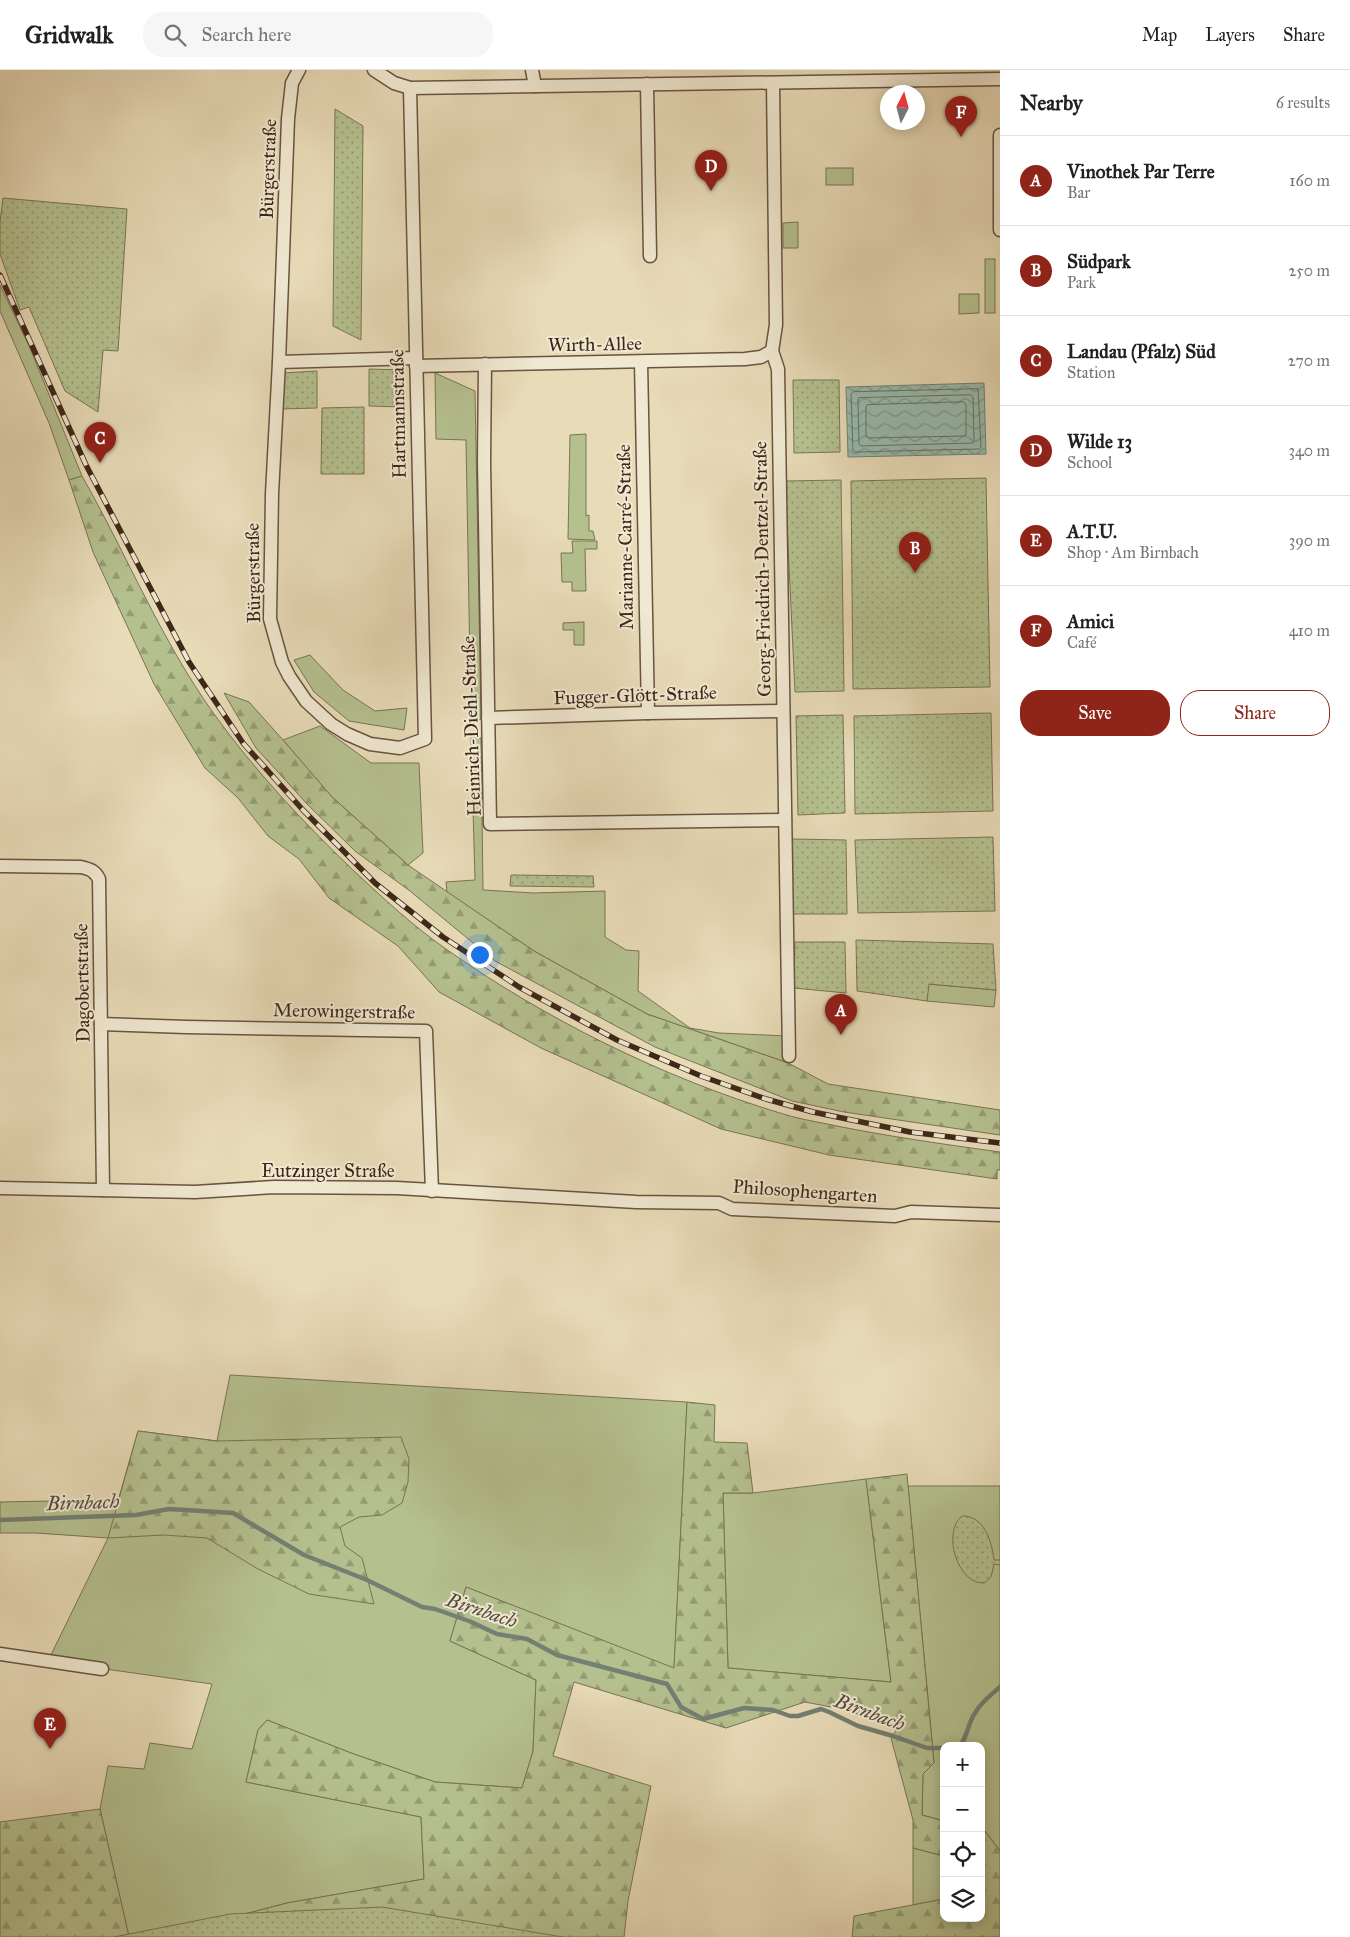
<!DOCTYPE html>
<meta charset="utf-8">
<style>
body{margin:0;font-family:"IM FELL Great Primer",serif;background:#f6f6f6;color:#202124}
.controls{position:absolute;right:15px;bottom:15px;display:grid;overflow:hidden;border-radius:10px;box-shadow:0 2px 12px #0003}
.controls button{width:45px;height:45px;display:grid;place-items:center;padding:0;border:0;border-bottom:1px solid #e0e0e0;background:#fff;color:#202124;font:25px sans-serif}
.compass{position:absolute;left:880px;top:15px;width:45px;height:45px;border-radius:50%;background:#fff;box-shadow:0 2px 12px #0003;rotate:6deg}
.you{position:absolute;left:479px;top:884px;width:18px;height:18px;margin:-12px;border:4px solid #fff;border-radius:50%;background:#1a73e8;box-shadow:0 0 0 8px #1a73e833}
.badge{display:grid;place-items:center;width:32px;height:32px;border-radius:50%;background:#8f2418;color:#fff;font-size:16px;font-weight:700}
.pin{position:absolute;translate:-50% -41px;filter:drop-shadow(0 1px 2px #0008)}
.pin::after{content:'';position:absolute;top:26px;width:18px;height:15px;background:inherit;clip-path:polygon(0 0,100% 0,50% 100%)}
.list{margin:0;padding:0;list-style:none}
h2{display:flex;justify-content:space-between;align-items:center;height:65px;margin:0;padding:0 20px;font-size:21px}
h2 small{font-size:16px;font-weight:400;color:#757577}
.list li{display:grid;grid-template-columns:32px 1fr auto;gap:15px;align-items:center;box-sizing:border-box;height:90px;padding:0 20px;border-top:1px solid #e0e0e0}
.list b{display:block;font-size:19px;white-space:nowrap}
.list p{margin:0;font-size:16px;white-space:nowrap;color:#757577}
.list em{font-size:16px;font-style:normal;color:#757577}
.actions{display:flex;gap:10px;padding:15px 20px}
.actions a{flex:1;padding:11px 0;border:1px solid #8f2418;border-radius:20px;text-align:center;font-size:18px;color:#8f2418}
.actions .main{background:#8f2418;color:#fff}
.icon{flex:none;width:28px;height:28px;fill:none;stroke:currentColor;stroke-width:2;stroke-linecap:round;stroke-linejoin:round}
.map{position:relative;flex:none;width:1000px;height:1867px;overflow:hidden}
header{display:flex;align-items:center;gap:30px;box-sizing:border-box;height:70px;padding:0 25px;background:#fff;border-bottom:1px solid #e0e0e0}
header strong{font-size:24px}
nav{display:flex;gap:28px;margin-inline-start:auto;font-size:18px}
.search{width:350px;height:45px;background:#f6f6f6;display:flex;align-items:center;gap:12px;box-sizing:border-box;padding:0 18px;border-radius:20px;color:#757577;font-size:19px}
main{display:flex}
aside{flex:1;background:#fff}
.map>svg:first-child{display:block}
.grass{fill:#b5c08f;stroke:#797454}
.forest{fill:url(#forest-firs);stroke:#797454}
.park{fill:url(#park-dots);stroke:#797454}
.water{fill:url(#water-waves);stroke:#738073}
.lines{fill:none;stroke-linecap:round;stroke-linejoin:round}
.shore{stroke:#6a7164;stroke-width:1}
.stream{stroke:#738073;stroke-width:4.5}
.street-casing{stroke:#685440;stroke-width:15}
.street{stroke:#f0e8d1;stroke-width:12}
.rail-casing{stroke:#3d2718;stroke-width:5.5}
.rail{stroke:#f0e8d1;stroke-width:4;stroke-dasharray:11;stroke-linecap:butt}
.labels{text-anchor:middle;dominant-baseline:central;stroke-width:4;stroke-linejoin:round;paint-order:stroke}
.street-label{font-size:19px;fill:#3d2718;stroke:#f0e8d1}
.water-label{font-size:20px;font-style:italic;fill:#544c3e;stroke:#f0e8d1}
</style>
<header>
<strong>Gridwalk</strong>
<div class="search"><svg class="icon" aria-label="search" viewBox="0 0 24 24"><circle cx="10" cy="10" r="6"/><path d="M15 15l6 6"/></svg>Search here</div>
<nav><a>Map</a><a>Layers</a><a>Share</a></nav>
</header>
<main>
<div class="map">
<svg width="1000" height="1867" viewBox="0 0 1000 1867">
<defs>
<pattern id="forest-firs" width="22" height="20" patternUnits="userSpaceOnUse" patternTransform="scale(1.25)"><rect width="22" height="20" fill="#b5c08f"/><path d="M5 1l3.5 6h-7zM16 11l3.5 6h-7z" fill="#949c74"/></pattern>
<pattern id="park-dots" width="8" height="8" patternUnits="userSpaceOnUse" patternTransform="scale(1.25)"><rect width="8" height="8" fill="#b5c08f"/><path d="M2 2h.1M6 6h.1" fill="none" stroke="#949c74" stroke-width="1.8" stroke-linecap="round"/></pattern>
<pattern id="water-waves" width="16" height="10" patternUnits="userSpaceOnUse" patternTransform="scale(1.25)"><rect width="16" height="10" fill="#97bbaf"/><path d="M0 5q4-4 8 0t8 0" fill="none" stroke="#7c988d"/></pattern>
</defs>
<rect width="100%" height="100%" fill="#e8dbb8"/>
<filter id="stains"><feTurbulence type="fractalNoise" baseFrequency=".004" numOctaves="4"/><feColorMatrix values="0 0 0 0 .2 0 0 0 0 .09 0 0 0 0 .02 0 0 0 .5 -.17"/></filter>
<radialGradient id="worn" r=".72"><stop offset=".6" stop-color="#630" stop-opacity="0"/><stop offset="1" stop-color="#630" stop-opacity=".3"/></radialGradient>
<g class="grass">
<rect x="826" y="98" width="27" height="17"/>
<polygon points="798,152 798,178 783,178 783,153"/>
<rect x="985" y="189" width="10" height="54"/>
<polygon points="0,215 30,278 82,406 69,410 49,353 0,241"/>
<polygon points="959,224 979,224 979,243 959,244"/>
<polygon points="435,303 475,321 481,649 471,652 466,370 436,369"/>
<polygon points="586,364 586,446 589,445 589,461 593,461 595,470 568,469 570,365"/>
<polygon points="572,471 597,471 597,479 585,479 586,521 572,521 572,512 562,512 561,483 573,483"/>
<polygon points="584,552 584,575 574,575 574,560 563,560 563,553"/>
<polygon points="310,585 343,620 375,641 407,638 404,660 349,651 314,622 294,590"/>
<polygon points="320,656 371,693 419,693 423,783 408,795 332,727 283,670"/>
<polygon points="471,668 481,668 483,820 534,823 605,821 605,867 626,880 639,881 638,921 690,958 719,963 788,966 788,993 647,944 534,881 447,822 446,812 475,810"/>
<polygon points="928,914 996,920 994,937 927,931"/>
<polygon points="230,1305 687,1332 674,1599 466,1517 450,1571 536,1610 533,1681 522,1718 435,1712 351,1683 267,1650 258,1660 246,1712 421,1747 424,1809 287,1833 157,1867 129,1867 100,1739 108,1696 144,1699 150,1673 192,1679 212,1614 48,1591 108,1468 36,1463 0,1463 0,1432 106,1430 118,1431 138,1361 217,1371"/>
<polygon points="866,1409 891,1612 728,1598 723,1423 753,1423"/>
<polygon points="908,1416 1000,1416 1000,1781 981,1756 981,1676 944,1676 944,1751 922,1745 923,1703 934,1692"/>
<polygon points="913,1778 944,1786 944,1829 913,1835"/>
</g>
<g class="forest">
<path d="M82,406C127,485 161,570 214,644C255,701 303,752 354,801C383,828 413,856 446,879C545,949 664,1008 780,1043C795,1048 812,1051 827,1054C885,1066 942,1074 1000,1082V1100H997V1109L829,1085L721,1059L541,978L439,922L398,876L329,828L299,789L268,766L238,728L205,698L154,614L93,482L69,410Z"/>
<polygon points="224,623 249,632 283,670 332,727 408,795 534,881 647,944 788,993 828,1014 1000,1040 1000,1065 844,1042 792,1031 655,977 495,891 410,821 355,781 308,735 256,678"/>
<polygon points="687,1332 715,1335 714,1372 747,1373 753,1423 723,1423 728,1598 891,1612 866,1409 907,1404 934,1693 923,1704 922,1745 944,1751 944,1786 913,1778 913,1750 891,1668 897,1659 847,1640 805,1632 726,1658 574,1612 553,1686 651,1716 628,1831 624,1867 157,1867 287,1833 424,1809 421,1747 246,1712 258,1660 267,1650 351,1683 435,1712 522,1718 533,1681 536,1610 450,1571 466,1517 674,1598"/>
<polygon points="138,1361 217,1371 401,1367 409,1389 408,1412 402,1433 382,1445 359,1447 340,1457 345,1476 362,1488 374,1534 309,1524 258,1499 207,1468 164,1465 108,1468"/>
<polygon points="100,1739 129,1867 0,1867 0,1752"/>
<polygon points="981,1756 1000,1781 1000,1867 852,1867 854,1846 944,1829 944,1848 981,1848"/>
</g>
<g class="park">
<polygon points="335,39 363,56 361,270 333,256"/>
<polygon points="3,128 127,139 118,281 103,280 98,342 65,321 29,237 20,240 0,184 0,152"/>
<polygon points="369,299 403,300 403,337 369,336"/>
<polygon points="317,301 317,338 280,339 283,303"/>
<polygon points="793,310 839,310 840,382 794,383"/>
<polygon points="364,337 364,404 321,404 322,338"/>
<polygon points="986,408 990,617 853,619 851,411"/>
<polygon points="841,410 844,621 795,622 785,411"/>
<polygon points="991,643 993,741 855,744 854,646"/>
<polygon points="843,645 845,743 798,745 796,646"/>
<polygon points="993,767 995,841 858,843 855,770"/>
<polygon points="792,769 846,770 847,844 793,844"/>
<polygon points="511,805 593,806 594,817 510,816"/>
<polygon points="856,870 993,874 996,920 929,914 927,931 857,921"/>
<polygon points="795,872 845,872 846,923 794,918"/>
<path d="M962,1446C984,1445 992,1472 994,1490H1000V1495L994,1494L991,1507L984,1513C957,1514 942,1462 962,1446Z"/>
<polygon points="382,1837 563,1867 114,1867 230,1844"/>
</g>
<polygon class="water" points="984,313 986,384 848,387 846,317"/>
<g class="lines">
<g class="shore">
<polygon points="978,319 981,377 979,379 855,382 853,381 851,324 853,322"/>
<polygon points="971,325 973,327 974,371 973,373 861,376 859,374 858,330 859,328"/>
<polygon points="964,332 966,335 966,364 965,366 869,368 866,366 866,337 867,335"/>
</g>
<g class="stream">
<polyline points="0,1450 136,1445 169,1439 233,1443 304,1485 367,1510 422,1537 435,1539 469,1551 497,1564 527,1569 557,1585 667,1614 681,1637 703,1649 744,1638 773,1640 790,1646 798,1646 821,1639 829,1642 858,1656 893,1666 927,1678 944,1678"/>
<path d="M960,1676C968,1665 968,1653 975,1643C982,1631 990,1626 1000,1617"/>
</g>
<defs>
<g id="street">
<polyline points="299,0 292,13 288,49 279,292 272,424 270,549 282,592 289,606 306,631 331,654 347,664 370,674 400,678 425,669 410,18"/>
<polyline points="374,0 394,13 410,18 1000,9"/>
<polyline points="532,0 535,16"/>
<polyline points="773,13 776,255 772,281 778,299 789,986"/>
<polyline points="647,14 650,186"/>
<polyline points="1000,65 1000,160"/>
<polyline points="279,292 416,288"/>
<polyline points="641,292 648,643"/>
<polyline points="485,294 484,391 490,754 785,750"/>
<polyline points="416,296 745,289 761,287 772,281"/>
<polyline points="488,648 648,643 783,641"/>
<path d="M0,796L81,797C90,799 95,801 99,809L103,1120"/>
<polyline points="101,954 186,957 426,961 432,1121"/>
<polyline points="0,1118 195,1122 274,1117 397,1118 636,1132 719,1133 732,1139 895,1146 911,1142 1000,1145"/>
<polyline points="0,1584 102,1599"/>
</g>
</defs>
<use href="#street" class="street-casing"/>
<use href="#street" class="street"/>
<defs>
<polyline id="rail" points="0,205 86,395 189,592 243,673 302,739 375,813 443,867 519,917 617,970 701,1006 766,1029 813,1042 910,1062 1000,1073"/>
</defs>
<use href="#rail" class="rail-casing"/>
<use href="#rail" class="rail"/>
</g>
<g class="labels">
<g class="street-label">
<text transform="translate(268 99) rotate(-88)">Bürgerstraße</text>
<text transform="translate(595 274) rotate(-1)">Wirth-Allee</text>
<text transform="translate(398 344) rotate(-91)">Hartmannstraße</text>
<text transform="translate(625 467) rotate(-91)">Marianne-Carré-Straße</text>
<text transform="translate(762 499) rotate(-91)">Georg-Friedrich-Dentzel-Straße</text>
<text transform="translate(253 503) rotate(-91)">Bürgerstraße</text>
<text transform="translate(635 625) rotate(-2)">Fugger-Glött-Straße</text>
<text transform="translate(471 656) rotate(-92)">Heinrich-Diehl-Straße</text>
<text transform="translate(82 913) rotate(-91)">Dagobertstraße</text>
<text transform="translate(344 941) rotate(1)">Merowingerstraße</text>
<text x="328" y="1100">Eutzinger Straße</text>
<text transform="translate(805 1121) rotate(4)">Philosophengarten</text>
</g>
<g class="water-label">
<text transform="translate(83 1432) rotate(-2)">Birnbach</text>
<text transform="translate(482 1540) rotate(18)">Birnbach</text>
<text transform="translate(870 1642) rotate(20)">Birnbach</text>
</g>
</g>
<rect width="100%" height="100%" filter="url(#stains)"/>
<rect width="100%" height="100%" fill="url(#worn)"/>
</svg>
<div class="controls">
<button>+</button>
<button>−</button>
<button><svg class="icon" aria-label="locate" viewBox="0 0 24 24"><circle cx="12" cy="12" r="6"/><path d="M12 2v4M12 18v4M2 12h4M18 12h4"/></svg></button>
<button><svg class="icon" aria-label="layers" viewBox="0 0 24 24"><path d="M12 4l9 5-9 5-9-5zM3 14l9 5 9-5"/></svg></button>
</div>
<svg class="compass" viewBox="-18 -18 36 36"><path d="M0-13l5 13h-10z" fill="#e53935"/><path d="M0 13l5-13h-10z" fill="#757577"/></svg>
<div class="you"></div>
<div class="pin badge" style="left:841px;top:965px">A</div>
<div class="pin badge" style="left:915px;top:503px">B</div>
<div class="pin badge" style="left:100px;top:393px">C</div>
<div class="pin badge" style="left:711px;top:121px">D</div>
<div class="pin badge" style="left:50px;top:1679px">E</div>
<div class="pin badge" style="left:961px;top:67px">F</div>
</div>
<aside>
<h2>Nearby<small>6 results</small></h2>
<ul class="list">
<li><span class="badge">A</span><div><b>Vinothek Par Terre</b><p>Bar</p></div><em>160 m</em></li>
<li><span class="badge">B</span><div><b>Südpark</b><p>Park</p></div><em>250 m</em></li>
<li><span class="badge">C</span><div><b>Landau (Pfalz) Süd</b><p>Station</p></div><em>270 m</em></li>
<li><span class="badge">D</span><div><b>Wilde 13</b><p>School</p></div><em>340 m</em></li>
<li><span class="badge">E</span><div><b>A.T.U.</b><p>Shop · Am Birnbach</p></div><em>390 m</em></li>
<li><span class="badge">F</span><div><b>Amici</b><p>Café</p></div><em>410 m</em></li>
</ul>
<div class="actions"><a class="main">Save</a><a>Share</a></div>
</aside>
</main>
